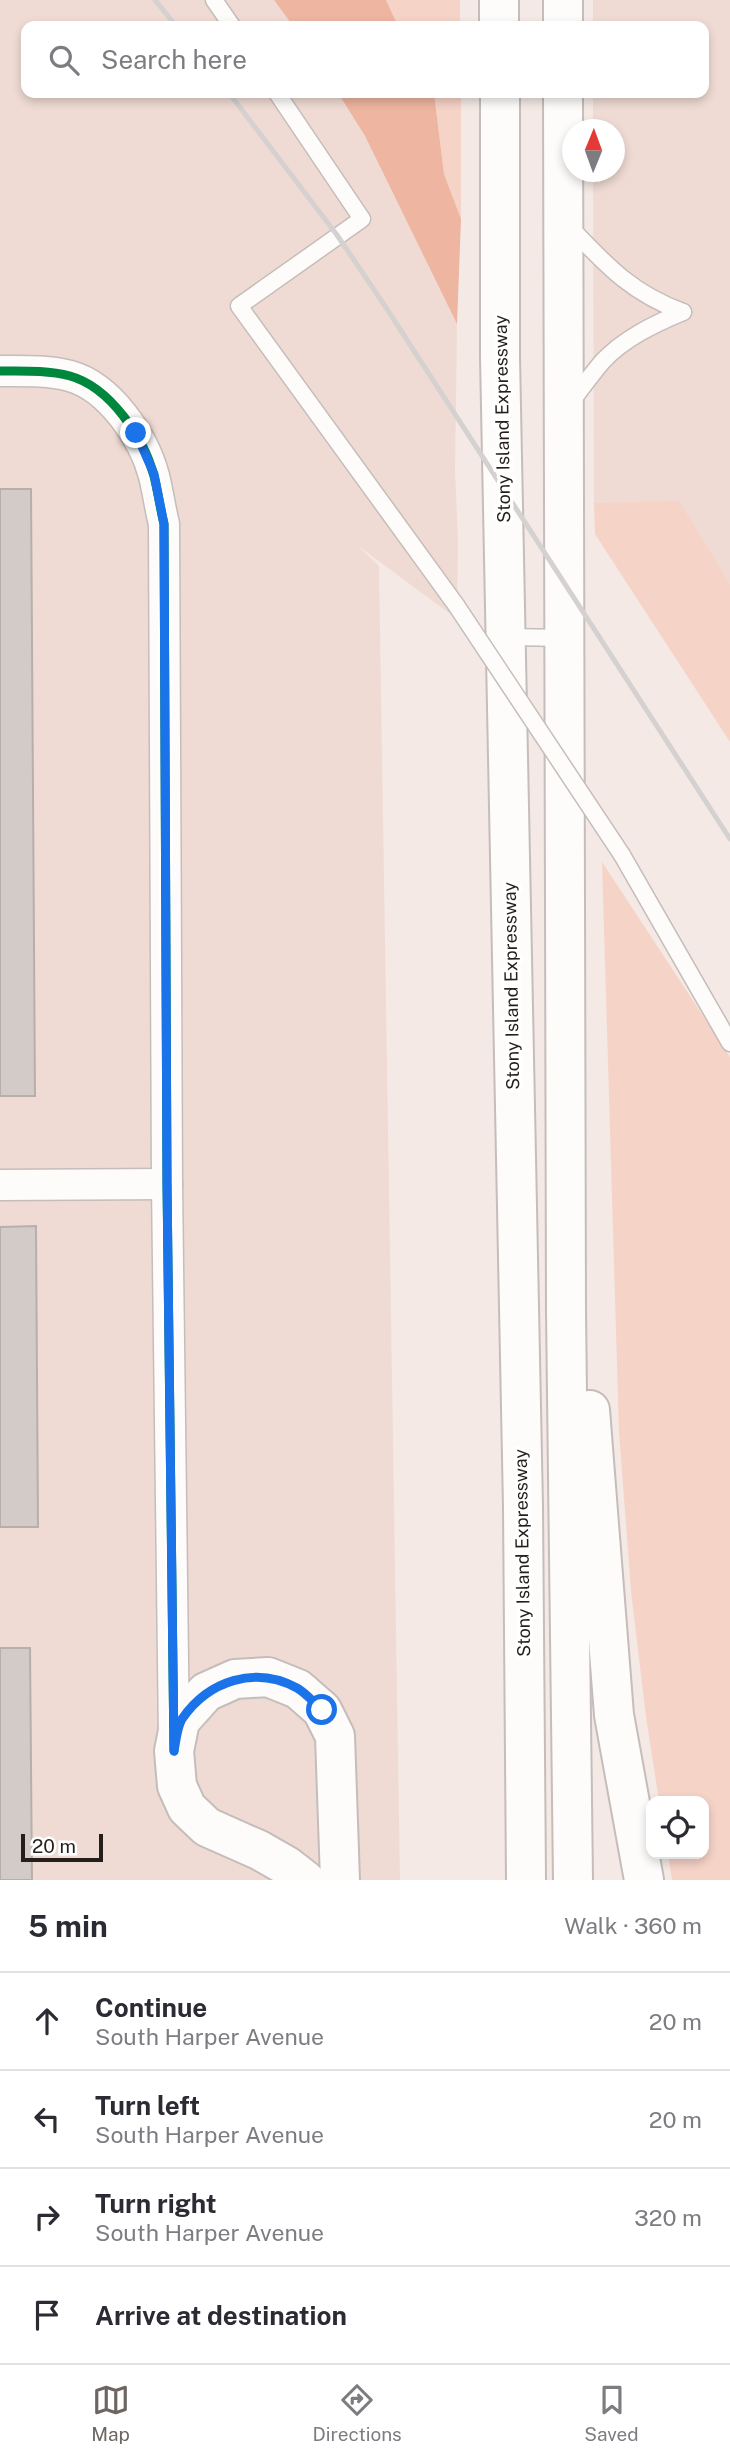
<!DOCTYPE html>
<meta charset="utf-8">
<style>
body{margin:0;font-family:"Public Sans",sans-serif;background:#f7f7f7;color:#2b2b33}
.controls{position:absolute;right:21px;bottom:21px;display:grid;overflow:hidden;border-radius:14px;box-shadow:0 4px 10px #0003}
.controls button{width:63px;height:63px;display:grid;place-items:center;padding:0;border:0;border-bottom:2px solid #e1e1e2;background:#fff;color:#2b2b33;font:35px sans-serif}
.compass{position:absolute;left:562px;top:119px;width:63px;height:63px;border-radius:50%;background:#fff;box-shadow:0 4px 10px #0003;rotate:1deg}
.scale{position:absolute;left:21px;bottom:18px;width:82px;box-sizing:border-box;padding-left:7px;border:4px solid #251e1b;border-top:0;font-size:19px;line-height:24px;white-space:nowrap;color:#251e1b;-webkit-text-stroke:5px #fff;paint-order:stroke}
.stop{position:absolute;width:21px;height:21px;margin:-16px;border:5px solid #1a73e8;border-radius:50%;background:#fff}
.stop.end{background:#1a73e8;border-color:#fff;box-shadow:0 2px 7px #0008}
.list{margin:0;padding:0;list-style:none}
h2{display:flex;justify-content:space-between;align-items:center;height:91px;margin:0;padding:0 28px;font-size:30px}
h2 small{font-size:23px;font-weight:400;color:#7c7c81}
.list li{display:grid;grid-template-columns:46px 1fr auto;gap:21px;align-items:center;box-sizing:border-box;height:98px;padding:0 28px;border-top:2px solid #e1e1e2}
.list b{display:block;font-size:26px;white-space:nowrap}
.list p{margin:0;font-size:23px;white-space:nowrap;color:#7c7c81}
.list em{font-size:23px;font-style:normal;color:#7c7c81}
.icon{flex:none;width:38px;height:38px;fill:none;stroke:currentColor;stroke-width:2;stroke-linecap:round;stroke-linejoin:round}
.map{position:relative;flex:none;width:730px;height:1880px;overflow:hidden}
.search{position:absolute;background:#fff;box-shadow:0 4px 10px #0003;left:21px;right:21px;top:21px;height:77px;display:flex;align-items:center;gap:18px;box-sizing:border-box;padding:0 24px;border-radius:14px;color:#7c7c81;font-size:26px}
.sheet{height:483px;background:#fff}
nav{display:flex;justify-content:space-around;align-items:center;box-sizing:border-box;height:98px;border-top:2px solid #e1e1e2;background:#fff;font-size:19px;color:#7c7c81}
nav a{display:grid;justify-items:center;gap:4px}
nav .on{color:#6d6562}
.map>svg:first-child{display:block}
.built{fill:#efdbd4}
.green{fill:#f6d3c7}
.forest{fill:#eeb5a0}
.building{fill:#d3cbc7;stroke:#b8afac;stroke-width:2}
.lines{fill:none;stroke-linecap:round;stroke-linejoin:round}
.lane-casing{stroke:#c5bdba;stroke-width:19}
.street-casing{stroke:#c5bdba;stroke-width:33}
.secondary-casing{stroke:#c5bdba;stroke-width:42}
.highway-casing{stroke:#c5bdba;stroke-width:42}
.lane{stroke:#fdfcfb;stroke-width:16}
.street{stroke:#fdfcfb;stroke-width:30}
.secondary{stroke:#fdfcfb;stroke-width:38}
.highway{stroke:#fdfcfb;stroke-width:38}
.rail{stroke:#d5d1d0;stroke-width:5}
.lane-bridge-casing{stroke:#c5bdba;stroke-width:19;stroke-linecap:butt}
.lane-bridge{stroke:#fdfcfb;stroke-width:16}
.cycleway-casing{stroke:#fff;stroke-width:13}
.cycleway{stroke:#00873e;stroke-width:9}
.route{stroke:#1a73e8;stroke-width:9}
.labels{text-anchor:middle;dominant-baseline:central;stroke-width:7;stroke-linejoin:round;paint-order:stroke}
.street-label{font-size:18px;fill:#251e1b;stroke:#fff}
</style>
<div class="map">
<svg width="730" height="1880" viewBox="0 0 730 1880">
<rect width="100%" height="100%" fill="#f4e9e5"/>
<g class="built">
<polygon points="0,0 274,0 293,26 26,26 26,93 338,93 365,136 457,324 455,471 458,540 457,619 357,545 379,566 400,1880 0,1880"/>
<polygon points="593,0 730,0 730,584 679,502 594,503 593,172 614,172 614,130 593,129 593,93 704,93 704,26 593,26"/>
</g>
<g class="green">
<polygon points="386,0 460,0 460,26 398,26"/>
<polygon points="434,93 461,93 461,219 444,174"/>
<polygon points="679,501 730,584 730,742 595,534 594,503"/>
<polygon points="602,862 730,1057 730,1880 672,1880 668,1854 704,1854 704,1801 659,1801 646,1717 631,1591 619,1432"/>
</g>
<g class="forest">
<polygon points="274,0 386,0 398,26 293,26"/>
<polygon points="338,93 434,93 444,174 461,219 457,324 365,136"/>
</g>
<g class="building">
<polygon points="0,489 31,489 35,1096 0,1096"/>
<polygon points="36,1226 38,1527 0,1527 0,1227"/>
<polygon points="0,1648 30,1648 32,1880 0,1880"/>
</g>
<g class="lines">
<defs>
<g id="lane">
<polyline points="214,0 232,26"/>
<polyline points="277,93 362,219 239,306 456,605"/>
<path d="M569,226C606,265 631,293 683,312"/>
<path d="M571,402C581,389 591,375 602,362C623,339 654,324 683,312"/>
<polyline points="505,637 565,638"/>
<polyline points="622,855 730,1043"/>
</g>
<g id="street">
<path d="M0,371C23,371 48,370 70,376C110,387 144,438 154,476C158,492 160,508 164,524L167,1184L174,1739"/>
<polyline points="0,1185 167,1184"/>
</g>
<polyline id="secondary" points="305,1880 287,1866 259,1850 207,1827 187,1808 177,1786 174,1751 180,1721 206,1692 235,1679 268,1677 298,1689 322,1710 335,1736 340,1880"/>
<g id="highway">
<polyline points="499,0 499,26"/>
<polyline points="563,0 563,26"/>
<polyline points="500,93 500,357 523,1507 526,1880"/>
<polyline points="563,93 566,1312 573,1880"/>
<polyline points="590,1410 614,1715 644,1880"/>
</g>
</defs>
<use href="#lane" class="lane-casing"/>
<use href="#street" class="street-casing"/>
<use href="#secondary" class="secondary-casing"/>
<use href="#highway" class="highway-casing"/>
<use href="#lane" class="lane"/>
<use href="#street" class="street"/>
<use href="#secondary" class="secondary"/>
<use href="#highway" class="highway"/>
<g class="rail">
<polyline points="155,0 176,26"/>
<polyline points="229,93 337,235 385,306 730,839"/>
</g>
<defs>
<polyline id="lane-bridge" points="456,605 622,855"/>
</defs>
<use href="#lane-bridge" class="lane-bridge-casing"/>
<use href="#lane-bridge" class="lane-bridge"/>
<defs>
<path id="cycleway" d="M0,371C23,371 48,370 70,376C110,387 144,438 154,476C158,492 160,508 164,524L167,1184L174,1751"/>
</defs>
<use href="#cycleway" class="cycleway-casing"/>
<use href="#cycleway" class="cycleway"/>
</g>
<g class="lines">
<path class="route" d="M136,433L154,474L164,524L167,1184L174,1751C176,1741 177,1727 182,1719C208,1681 255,1665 297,1688C306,1693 314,1703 322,1710"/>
</g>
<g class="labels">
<g class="street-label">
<text transform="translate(502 419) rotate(-91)">Stony Island Expressway</text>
<text transform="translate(511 986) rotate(-91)">Stony Island Expressway</text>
<text transform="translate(522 1553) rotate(-91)">Stony Island Expressway</text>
</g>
</g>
</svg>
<div class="controls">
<button><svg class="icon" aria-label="locate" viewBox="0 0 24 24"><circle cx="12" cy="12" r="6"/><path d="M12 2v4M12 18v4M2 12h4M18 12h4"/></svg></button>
</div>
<svg class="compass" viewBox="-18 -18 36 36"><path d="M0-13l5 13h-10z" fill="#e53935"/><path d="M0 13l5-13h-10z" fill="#7c7c81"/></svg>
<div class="scale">20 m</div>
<div class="stop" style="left:322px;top:1710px"></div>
<div class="stop end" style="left:136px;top:433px"></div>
<div class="search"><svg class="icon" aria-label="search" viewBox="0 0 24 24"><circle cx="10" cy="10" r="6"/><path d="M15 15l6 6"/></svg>Search here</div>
</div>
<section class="sheet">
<h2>5 min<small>Walk · 360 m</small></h2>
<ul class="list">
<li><svg class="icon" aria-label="ahead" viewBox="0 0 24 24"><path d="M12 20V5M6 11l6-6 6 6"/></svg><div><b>Continue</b><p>South Harper Avenue</p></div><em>20 m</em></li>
<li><svg class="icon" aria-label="left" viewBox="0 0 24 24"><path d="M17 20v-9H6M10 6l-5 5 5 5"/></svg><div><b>Turn left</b><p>South Harper Avenue</p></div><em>20 m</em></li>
<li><svg class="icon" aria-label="right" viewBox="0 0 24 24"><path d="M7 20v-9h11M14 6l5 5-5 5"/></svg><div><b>Turn right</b><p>South Harper Avenue</p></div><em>320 m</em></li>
<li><svg class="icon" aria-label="arrive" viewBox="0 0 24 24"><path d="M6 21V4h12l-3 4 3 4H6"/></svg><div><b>Arrive at destination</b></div></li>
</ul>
</section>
<nav>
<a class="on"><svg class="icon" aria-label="map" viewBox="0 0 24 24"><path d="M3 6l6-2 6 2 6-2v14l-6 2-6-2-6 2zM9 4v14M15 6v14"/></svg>Map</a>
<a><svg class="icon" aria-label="directions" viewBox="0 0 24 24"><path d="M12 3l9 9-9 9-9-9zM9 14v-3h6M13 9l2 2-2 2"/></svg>Directions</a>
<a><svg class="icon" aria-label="saved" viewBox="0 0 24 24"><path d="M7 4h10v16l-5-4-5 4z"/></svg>Saved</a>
</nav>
